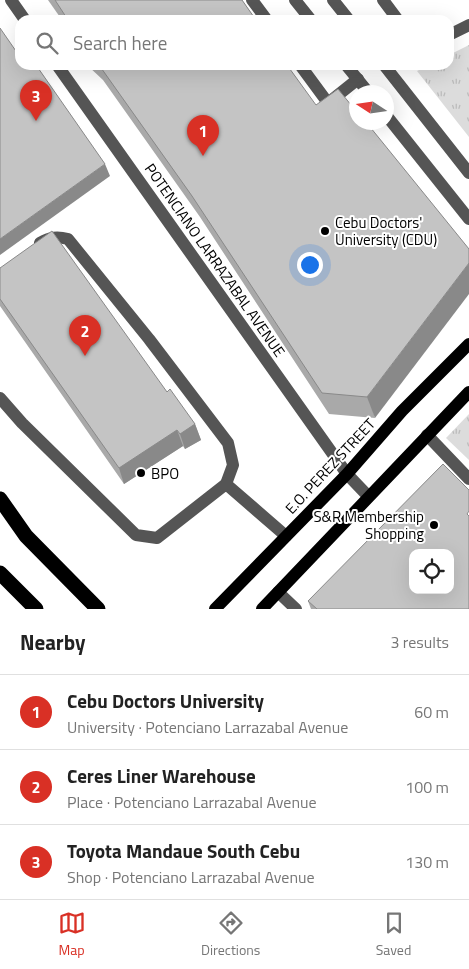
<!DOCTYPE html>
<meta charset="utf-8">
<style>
body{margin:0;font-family:"Titillium Web",sans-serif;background:#f6f6f6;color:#222}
.controls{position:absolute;right:15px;bottom:15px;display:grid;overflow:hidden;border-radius:10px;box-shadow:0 5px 20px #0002}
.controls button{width:45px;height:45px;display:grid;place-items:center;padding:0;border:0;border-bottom:1px solid #e0e0e0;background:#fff;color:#222;font:25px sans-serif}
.compass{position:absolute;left:349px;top:85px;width:45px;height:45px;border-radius:50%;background:#fff;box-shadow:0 5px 20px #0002;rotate:282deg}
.you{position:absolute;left:309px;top:264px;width:18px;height:18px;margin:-12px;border:4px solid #fff;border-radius:50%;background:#1a73e8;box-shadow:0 0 0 8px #1a73e833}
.badge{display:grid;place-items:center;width:32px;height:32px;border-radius:50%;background:#d93025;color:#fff;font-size:16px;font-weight:700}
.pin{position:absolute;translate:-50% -41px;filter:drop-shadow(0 1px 2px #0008)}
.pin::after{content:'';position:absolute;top:26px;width:18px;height:15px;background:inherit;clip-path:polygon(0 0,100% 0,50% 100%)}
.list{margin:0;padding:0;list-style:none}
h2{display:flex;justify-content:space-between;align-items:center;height:65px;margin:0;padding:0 20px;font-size:21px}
h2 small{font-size:16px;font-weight:400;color:#767676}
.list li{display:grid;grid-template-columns:32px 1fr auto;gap:15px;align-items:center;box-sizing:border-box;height:75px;padding:0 20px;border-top:1px solid #e0e0e0}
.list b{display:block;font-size:19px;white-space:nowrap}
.list p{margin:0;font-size:16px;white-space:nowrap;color:#767676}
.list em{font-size:16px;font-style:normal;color:#767676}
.icon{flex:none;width:28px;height:28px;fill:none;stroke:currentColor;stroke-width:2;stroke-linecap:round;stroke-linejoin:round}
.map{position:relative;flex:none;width:469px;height:609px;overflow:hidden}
.search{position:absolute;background:#fff;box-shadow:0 5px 20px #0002;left:15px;right:15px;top:15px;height:55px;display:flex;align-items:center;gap:12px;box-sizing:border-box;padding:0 18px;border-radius:15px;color:#767676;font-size:19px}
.sheet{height:290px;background:#fff}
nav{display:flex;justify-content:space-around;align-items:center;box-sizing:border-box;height:70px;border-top:1px solid #e0e0e0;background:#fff;font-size:14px;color:#767676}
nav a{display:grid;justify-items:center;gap:2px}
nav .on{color:#d93025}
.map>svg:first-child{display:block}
.grass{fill:url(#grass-tufts)}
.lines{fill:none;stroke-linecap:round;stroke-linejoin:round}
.minor{stroke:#555;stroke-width:12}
.major{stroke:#000;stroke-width:12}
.highway{stroke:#000;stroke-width:15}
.wall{fill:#a9a9a9}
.shaded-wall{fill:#898989}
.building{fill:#c4c4c4;stroke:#898989;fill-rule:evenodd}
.poi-dot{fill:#000;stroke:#fff;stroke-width:2}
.labels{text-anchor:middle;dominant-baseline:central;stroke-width:4;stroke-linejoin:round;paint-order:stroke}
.poi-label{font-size:15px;fill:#000;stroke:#fff;text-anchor:start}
.street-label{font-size:15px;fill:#000;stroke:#fff}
</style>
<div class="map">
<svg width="469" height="609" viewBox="0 0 469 609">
<defs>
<pattern id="grass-tufts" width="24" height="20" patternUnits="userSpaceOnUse" patternTransform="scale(1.25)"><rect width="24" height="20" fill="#dcdcdc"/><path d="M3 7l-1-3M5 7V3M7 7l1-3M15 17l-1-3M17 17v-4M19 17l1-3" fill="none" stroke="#bbb"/></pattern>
</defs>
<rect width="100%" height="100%" fill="#fff"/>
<g class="grass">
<polygon points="469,45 469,137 417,71 429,65 449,65 449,55"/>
<polygon points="469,414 469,460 446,438"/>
</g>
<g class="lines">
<g class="minor">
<polyline points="11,0 25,20"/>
<polyline points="252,0 267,20"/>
<polyline points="295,0 311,20"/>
<polyline points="333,0 349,20"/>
<polyline points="383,0 398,20"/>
<polyline points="449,35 469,25"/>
<polyline points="57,65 347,474 368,496"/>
<polyline points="300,65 328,103 358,79"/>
<polyline points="346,65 368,92"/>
<polyline points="384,65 469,173"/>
<polyline points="386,115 469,219"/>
<path d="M40,243C50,237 57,236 68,239L149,339L228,443L233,465L226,484"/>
<polyline points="0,398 22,423 136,535 157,538 226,484 286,536"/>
<polyline points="427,435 469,479"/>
<polyline points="278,592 296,609"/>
</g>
<g class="major">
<polyline points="215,609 347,474 402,411 469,344"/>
<polyline points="262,609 469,392"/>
</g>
<g class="highway">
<polyline points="0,499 26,536 98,609"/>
<polyline points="0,573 36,609"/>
</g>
</g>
<g class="wall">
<polygon points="48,0 242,0 256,20 62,20"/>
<polygon points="87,65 287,65 375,418 329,414 200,217 103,80"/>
<polygon points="0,268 167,392 195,424 201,440 185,449 183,446 124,484 0,306"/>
<polygon points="308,601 469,609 311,609"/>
</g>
<g class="shaded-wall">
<polygon points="105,164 110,176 0,255 0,239"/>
<polygon points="469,263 469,294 375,418 367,397"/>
<polygon points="195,424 201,440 185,449 180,434"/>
<polygon points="177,430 183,446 124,484 119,468"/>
</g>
<g class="building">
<polygon points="55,0 242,0 256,20 68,20"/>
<polygon points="0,28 18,54 20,53 20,65 36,65 105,164 0,239"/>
<polygon points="99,65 287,65 316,105 338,89 356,111 356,122 366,122 469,249 469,263 367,397 322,393 192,196"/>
<polygon points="52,231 167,392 170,389 195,424 180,434 177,430 119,468 0,299 0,268"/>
<path d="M443,464L469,490V511L467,514L469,516V609H317L308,601ZM413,553H450V590H413Z"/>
</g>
<g class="poi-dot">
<circle cx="325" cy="231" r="5"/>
<circle cx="141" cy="473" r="5"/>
<circle cx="434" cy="525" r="5"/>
</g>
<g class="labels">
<g class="poi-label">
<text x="335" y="222">Cebu Doctors'<tspan x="335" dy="17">University (CDU)</tspan></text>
<text x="151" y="473">BPO</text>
<text x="424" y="516" text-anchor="end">S&amp;R Membership<tspan x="424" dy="17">Shopping</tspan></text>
</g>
<g class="street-label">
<text transform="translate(215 260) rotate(55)">POTENCIANO LARRAZABAL AVENUE</text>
<text transform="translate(330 466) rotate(-47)">E.O. PEREZ STREET</text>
</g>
</g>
</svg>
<div class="controls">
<button><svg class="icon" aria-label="locate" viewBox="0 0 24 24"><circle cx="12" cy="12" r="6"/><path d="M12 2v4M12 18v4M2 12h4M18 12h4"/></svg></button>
</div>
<svg class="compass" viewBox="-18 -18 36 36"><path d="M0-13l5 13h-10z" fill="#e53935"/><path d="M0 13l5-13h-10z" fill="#767676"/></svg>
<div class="you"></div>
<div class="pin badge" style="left:203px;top:156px">1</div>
<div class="pin badge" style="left:85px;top:356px">2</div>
<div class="pin badge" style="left:36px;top:121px">3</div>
<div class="search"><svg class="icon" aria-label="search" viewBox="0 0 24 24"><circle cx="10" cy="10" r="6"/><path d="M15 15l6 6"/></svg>Search here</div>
</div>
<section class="sheet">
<h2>Nearby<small>3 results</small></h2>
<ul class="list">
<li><span class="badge">1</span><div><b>Cebu Doctors University</b><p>University · Potenciano Larrazabal Avenue</p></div><em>60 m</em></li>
<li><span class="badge">2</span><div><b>Ceres Liner Warehouse</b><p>Place · Potenciano Larrazabal Avenue</p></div><em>100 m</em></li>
<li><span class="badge">3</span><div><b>Toyota Mandaue South Cebu</b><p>Shop · Potenciano Larrazabal Avenue</p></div><em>130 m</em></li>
</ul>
</section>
<nav>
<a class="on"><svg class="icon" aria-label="map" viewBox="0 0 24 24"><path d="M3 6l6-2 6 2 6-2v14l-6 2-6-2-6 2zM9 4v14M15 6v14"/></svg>Map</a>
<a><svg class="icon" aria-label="directions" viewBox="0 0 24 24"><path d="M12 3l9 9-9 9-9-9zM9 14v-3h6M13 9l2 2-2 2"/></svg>Directions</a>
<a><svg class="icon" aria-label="saved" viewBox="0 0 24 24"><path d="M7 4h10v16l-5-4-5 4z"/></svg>Saved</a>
</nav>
